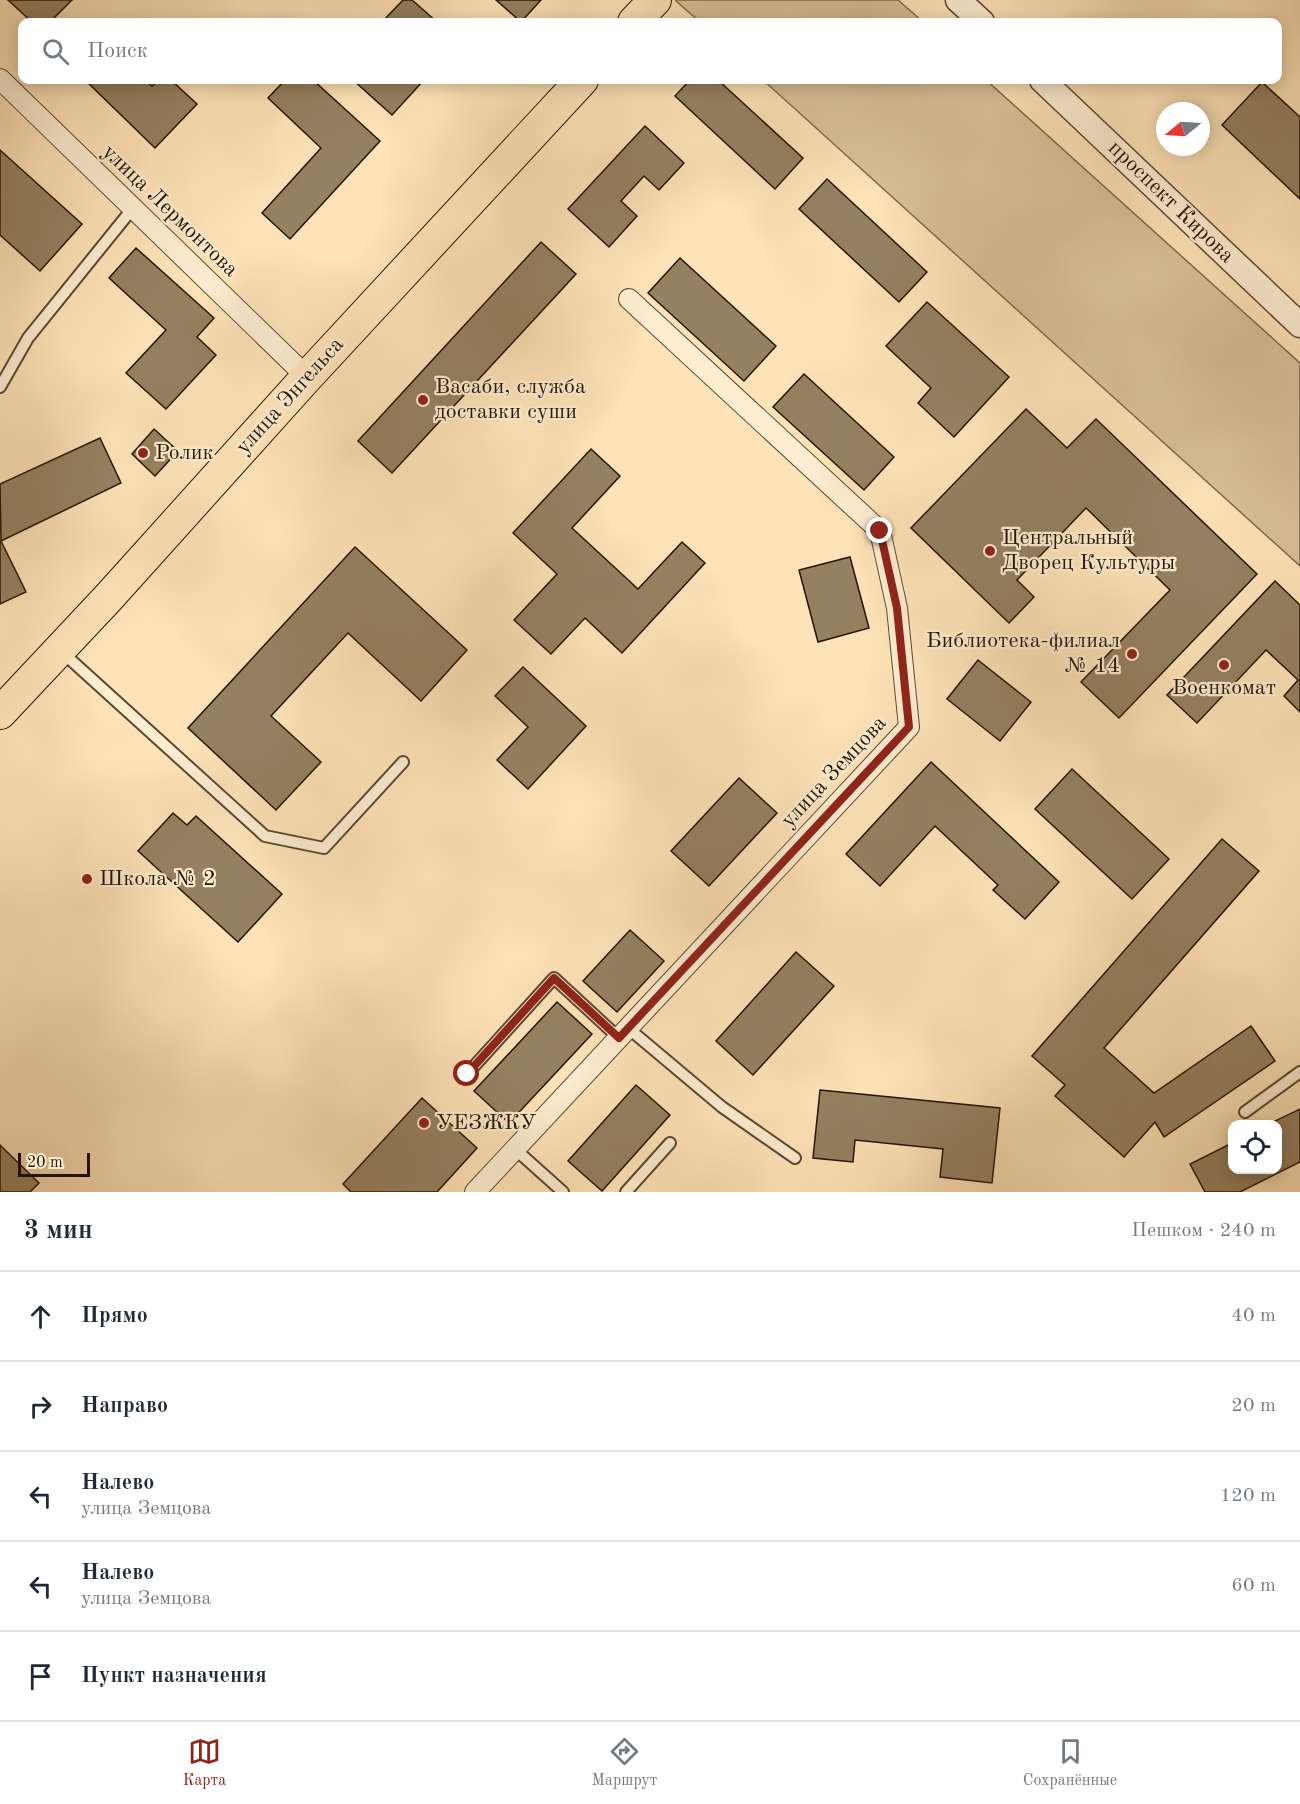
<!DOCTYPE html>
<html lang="ru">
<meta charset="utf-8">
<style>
body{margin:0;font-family:"Old Standard TT",serif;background:#f2f2f3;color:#1f2937}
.controls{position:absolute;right:18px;bottom:18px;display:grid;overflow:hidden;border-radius:12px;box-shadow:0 3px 15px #0003}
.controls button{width:54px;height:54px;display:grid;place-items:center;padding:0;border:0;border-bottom:2px solid #e0e1e3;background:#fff;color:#1f2937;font:30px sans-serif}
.compass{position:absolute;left:1156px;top:102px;width:54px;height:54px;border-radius:50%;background:#fff;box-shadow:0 3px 15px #0003;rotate:252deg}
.scale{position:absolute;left:18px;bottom:15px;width:72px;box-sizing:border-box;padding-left:6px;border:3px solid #241400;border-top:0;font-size:16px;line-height:21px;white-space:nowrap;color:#241400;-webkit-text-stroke:4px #feedd1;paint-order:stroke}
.stop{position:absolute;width:18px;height:18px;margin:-14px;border:4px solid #8f2418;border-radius:50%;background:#fff}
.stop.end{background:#8f2418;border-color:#fff;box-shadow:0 2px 6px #0008}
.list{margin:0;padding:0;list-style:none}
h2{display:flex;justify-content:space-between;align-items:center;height:78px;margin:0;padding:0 24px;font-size:26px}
h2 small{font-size:20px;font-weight:400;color:#747a83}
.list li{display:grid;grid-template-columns:39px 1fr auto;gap:18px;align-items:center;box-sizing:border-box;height:90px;padding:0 24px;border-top:2px solid #e0e1e3}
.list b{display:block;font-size:22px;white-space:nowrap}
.list p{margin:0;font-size:20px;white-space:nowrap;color:#747a83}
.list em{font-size:20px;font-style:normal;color:#747a83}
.icon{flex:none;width:33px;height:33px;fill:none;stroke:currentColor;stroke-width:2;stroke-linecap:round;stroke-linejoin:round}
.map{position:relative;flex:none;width:1300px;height:1192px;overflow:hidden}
.search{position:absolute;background:#fff;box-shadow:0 3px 15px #0003;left:18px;right:18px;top:18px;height:66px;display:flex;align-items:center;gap:15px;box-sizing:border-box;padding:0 21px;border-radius:12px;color:#747a83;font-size:22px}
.sheet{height:528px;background:#fff}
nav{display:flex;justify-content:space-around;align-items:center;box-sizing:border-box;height:84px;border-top:2px solid #e0e1e3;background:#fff;font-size:16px;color:#747a83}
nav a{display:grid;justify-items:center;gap:3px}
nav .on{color:#8f2418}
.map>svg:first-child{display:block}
.green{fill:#d9c099;stroke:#7e6a4c;stroke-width:1.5}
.building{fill:#958060;stroke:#241400;stroke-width:1.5}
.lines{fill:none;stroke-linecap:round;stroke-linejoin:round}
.service-casing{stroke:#5a482e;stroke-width:14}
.minor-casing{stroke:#5a482e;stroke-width:22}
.tertiary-casing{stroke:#5a482e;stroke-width:27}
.primary-casing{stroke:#241400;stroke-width:34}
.service{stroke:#feedd1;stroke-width:10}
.minor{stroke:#feedd1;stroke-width:20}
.tertiary{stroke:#feedd1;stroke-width:24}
.primary{stroke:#fee3b8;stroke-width:32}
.route{stroke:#8f2418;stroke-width:8}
.poi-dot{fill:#8f2418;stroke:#feedd1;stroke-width:2}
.labels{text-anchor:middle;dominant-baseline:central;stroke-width:4.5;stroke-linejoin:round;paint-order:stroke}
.street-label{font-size:22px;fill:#241400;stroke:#feedd1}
.poi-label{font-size:22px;fill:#241400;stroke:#feedd1;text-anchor:start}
</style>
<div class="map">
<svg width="1300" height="1192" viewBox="0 0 1300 1192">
<rect width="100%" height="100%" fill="#fee3b8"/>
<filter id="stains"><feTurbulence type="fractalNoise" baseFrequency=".00333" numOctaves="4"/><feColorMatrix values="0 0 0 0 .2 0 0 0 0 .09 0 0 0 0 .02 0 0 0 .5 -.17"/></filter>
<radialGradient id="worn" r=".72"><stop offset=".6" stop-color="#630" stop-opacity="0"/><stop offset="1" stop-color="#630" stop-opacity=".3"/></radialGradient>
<g class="green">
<polygon points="677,0 898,0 923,22 700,22 676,1"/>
<polygon points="763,80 986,80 1300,363 1300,566"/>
</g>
<g class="building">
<polygon points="8,0 72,0 50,22 32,22"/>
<polygon points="403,0 412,0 437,22 382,22"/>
<polygon points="496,0 541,0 521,22"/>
<polygon points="85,80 145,80 152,86 159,80 171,80 197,104 155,148"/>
<polygon points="285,80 313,80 380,141 290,239 262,213 321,148 268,98"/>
<polygon points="353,80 424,80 392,115"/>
<polygon points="690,80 718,80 803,158 775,189 675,96"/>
<polygon points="1262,82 1300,117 1300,199 1222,125"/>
<polygon points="645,126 684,163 659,190 644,176 621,201 637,216 609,247 568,209"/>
<polygon points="0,150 82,224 40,271 0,235"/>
<polygon points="827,179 927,272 899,302 799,209"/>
<polygon points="541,242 576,274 392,473 358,441"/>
<polygon points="136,248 214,318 197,337 216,355 166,409 126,373 166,330 109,278"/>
<polygon points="680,258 776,346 744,381 648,293"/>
<polygon points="927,302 1009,377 954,437 918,403 931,388 886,346"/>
<polygon points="804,374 894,457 864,490 773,407"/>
<polygon points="1026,409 1067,448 1096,419 1257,574 1119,718 1081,682 1170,590 1086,508 1017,580 1034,597 1009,623 911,528"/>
<polygon points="154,429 178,451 155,476 132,454"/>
<polygon points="100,438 121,483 1,541 0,484"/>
<polygon points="591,449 620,476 572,528 638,589 682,542 705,563 622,653 585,618 551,654 514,620 557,574 513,533"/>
<polygon points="1,541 26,592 0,604 0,542"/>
<polygon points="355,547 467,650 421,701 348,633 271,716 321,762 276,810 188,728"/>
<polygon points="850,557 869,628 818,642 799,570"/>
<polygon points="1275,581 1300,605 1300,712 1284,696 1298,680 1266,650 1197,723 1167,695"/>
<polygon points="978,660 1031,702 1000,741 947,699"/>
<polygon points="523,667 586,726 528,789 497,760 528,727 495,696"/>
<polygon points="931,762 1059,882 1025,919 993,890 998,885 935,826 880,886 846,854"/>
<polygon points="1072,769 1169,859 1132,899 1035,809"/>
<polygon points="739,778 777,813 709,886 671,851"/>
<polygon points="173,813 187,825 196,816 282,894 238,942 138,851"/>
<polygon points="1222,839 1259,871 1104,1048 1154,1093 1251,1026 1275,1061 1164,1137 1155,1122 1124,1157 1055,1096 1065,1085 1032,1056"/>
<polygon points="630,930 664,961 617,1012 583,981"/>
<polygon points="796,952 834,986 753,1075 716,1041"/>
<polygon points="557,1002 592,1034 509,1123 474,1091"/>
<polygon points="636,1085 670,1115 602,1191 568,1161"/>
<polygon points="820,1090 1000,1108 992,1183 940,1177 943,1149 855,1140 853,1162 813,1158"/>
<polygon points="422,1098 477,1148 437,1192 351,1192 343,1184"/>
<polygon points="1300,1109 1300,1162 1240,1192 1205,1192 1190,1164 1232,1143 1232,1170 1278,1170 1278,1124 1269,1124"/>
<polygon points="0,1145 39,1183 30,1192 0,1192"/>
</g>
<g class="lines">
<defs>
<g id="service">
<polyline points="0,387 28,338 133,208"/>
<polyline points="62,652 265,836 324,848 403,762"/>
<polyline points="628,1028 722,1107 795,1158"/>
<polyline points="467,1074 554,978 619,1038"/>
<polyline points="1245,1112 1300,1072"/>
<polyline points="515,1149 563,1192"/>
<polyline points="626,1192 670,1143"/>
</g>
<g id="minor">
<polyline points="0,79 307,377"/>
<polyline points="475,1192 909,727 897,608 880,531 629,299"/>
</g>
<g id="tertiary">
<polyline points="958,0 982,22"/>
<polyline points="1042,80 1300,325"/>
</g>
<g id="primary">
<polyline points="634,22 655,0"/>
<polyline points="0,713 109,597 307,377 582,80"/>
</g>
</defs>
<use href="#service" class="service-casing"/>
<use href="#minor" class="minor-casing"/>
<use href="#tertiary" class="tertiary-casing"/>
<use href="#primary" class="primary-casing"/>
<use href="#service" class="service"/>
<use href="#minor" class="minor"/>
<use href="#tertiary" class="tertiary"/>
<use href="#primary" class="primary"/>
</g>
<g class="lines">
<polyline class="route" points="467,1074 554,978 619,1038 909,727 897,608 880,531"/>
</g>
<g class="poi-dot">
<circle cx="423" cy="400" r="6"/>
<circle cx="143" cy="453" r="6"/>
<circle cx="990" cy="551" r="6"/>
<circle cx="1132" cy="654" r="6"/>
<circle cx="1224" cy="665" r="6"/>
<circle cx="87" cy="879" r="6"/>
<circle cx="424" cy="1123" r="6"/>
</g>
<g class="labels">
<g class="street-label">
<text transform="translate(1171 202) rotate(44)">проспект Кирова</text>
<text transform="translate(170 211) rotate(44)">улица Лермонтова</text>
<text transform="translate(290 396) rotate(-48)">улица Энгельса</text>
<text transform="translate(834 772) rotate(-47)">улица Земцова</text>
</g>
<g class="poi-label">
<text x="435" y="387">Васаби, служба<tspan x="435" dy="25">доставки суши</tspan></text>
<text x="155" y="453">Ролик</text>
<text x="1002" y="538">Центральный<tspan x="1002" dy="25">Дворец Культуры</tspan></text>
<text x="1120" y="641" text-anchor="end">Библиотека-филиал<tspan x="1120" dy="25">№ 14</tspan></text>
<text x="1224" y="688" text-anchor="middle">Военкомат</text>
<text x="99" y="879">Школа № 2</text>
<text x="436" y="1123">УЕЗЖКУ</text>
</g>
</g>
<rect width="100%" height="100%" filter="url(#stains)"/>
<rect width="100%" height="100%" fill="url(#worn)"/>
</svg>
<div class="controls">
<button><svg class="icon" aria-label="locate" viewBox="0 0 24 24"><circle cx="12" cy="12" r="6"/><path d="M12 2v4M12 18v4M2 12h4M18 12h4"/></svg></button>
</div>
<svg class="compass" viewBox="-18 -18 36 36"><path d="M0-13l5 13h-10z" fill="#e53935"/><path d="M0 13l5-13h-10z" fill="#747a83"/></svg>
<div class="scale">20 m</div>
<div class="stop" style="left:467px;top:1074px"></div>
<div class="stop end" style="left:880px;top:531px"></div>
<div class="search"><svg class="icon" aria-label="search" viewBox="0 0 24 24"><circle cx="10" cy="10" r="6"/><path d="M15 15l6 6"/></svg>Поиск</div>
</div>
<section class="sheet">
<h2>3 мин<small>Пешком · 240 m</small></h2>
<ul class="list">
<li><svg class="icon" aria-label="ahead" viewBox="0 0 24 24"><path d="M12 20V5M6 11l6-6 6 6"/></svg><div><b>Прямо</b></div><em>40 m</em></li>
<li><svg class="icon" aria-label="right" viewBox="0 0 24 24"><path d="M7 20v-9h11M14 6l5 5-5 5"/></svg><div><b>Направо</b></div><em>20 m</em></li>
<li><svg class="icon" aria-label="left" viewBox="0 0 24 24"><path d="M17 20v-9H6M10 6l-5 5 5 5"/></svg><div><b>Налево</b><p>улица Земцова</p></div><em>120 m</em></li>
<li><svg class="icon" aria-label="left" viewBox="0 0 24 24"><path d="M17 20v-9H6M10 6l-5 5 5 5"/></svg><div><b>Налево</b><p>улица Земцова</p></div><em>60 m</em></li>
<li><svg class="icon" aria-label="arrive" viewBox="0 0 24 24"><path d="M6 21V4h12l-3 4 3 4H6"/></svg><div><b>Пункт назначения</b></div></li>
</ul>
</section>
<nav>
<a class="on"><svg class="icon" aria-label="map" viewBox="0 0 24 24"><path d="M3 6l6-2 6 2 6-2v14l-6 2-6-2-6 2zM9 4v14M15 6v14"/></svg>Карта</a>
<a><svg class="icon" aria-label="directions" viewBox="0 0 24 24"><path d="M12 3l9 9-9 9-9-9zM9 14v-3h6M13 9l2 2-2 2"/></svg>Маршрут</a>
<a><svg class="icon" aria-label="saved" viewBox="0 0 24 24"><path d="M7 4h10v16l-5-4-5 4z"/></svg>Сохранённые</a>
</nav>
